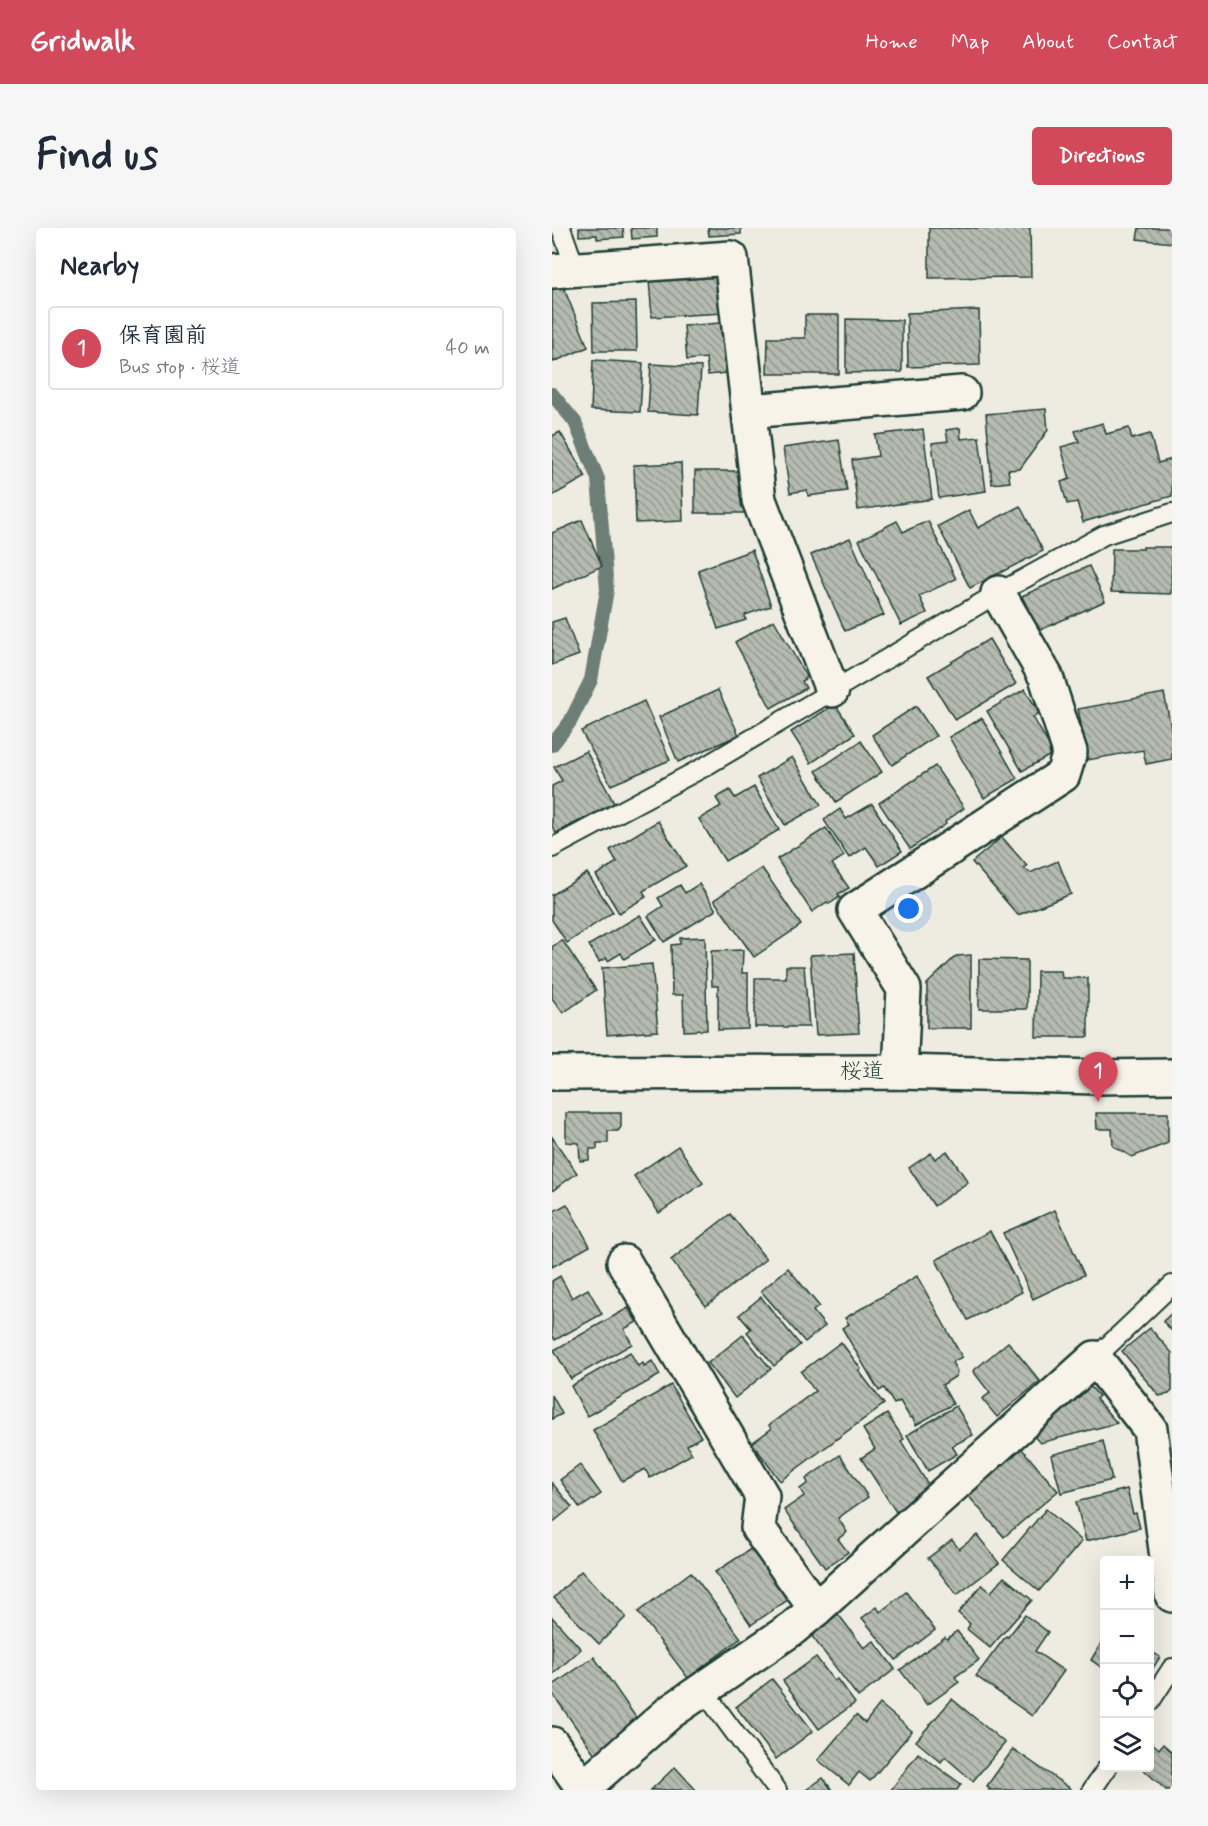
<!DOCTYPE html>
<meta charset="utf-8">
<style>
body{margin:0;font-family:Mynerve,"Klee One",sans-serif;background:#f6f6f7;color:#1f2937}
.controls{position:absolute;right:18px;bottom:18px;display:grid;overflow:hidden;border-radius:6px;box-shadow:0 6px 24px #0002}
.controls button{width:54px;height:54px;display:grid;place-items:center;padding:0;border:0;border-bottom:2px solid #e0e1e3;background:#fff;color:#1f2937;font:30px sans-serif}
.you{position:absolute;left:357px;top:681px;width:21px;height:21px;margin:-15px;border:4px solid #fff;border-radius:50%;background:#1a73e8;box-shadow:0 0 0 9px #1a73e833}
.badge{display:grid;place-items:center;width:39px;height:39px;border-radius:50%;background:#d1495b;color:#fff;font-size:20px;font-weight:700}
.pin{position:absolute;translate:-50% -50px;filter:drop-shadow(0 2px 3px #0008)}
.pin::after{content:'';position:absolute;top:32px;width:21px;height:18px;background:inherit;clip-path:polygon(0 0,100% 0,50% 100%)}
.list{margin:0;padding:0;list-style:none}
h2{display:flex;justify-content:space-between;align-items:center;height:78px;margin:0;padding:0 24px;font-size:26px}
h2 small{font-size:20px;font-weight:400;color:#747a83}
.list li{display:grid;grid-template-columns:39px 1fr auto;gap:18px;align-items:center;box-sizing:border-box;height:84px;margin:0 12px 12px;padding:0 12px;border:2px solid #e0e1e3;border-radius:6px}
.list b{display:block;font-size:22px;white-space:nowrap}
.list p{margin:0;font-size:20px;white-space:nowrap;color:#747a83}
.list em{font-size:20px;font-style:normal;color:#747a83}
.icon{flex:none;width:33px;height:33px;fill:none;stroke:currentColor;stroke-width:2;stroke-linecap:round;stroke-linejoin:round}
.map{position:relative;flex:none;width:620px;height:1562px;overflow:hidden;border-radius:6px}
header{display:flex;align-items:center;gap:36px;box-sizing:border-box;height:84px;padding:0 30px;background:#d1495b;color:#fff}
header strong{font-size:28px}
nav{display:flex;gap:33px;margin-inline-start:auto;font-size:21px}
.intro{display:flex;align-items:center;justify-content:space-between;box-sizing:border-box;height:144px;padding:0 36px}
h1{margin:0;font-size:42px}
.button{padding:15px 27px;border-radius:6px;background:#d1495b;color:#fff;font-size:21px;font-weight:700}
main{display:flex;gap:36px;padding:0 36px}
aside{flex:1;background:#fff;border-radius:6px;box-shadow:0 6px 24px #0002}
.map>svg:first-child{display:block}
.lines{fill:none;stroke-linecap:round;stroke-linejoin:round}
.stream{stroke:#6c7e74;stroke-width:14}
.building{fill:url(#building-back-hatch);stroke:#1f3d34;stroke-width:1.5}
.service-casing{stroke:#1f3d34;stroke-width:22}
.minor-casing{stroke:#1f3d34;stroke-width:38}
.tertiary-casing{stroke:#1f3d34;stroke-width:38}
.service{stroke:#f7f3e8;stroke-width:18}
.minor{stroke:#f7f3e8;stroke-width:33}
.tertiary{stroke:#f7f3e8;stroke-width:33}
.labels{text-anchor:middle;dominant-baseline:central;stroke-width:5;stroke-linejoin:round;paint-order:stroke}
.street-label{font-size:22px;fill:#1f3d34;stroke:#f7f3e8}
</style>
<header>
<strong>Gridwalk</strong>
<nav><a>Home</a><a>Map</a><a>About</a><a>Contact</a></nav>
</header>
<div class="intro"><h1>Find us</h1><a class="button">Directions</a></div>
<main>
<aside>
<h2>Nearby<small></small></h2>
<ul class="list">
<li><span class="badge">1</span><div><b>保育園前</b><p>Bus stop · 桜道</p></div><em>40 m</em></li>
</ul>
</aside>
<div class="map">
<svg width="620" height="1562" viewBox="0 0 620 1562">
<defs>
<pattern id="building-back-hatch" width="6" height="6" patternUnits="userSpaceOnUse" patternTransform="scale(1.5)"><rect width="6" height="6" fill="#b5bbb0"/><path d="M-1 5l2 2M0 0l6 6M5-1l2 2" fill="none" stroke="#939990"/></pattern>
</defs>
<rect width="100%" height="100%" fill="#eeece1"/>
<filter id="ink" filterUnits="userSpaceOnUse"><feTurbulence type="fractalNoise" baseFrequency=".0167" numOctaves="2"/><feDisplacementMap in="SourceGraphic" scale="12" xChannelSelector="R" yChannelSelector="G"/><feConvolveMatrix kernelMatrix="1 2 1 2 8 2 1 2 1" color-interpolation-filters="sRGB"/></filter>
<g filter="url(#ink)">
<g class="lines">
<polyline class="stream" points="0,166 23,194 46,251 55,362 39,452 18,494 0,517"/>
</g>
<g class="building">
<polygon points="27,0 71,0 72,9 45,11 45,7 27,8"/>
<polygon points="79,0 105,0 105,9 80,11"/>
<polygon points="156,0 189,0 189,6 157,8"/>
<polygon points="377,0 478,0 479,49 377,50"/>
<polygon points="587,0 620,0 620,15 585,11"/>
<polygon points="170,47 172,85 100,89 97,52"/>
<polygon points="11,58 36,119 1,134 0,62"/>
<polygon points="84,74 85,123 42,123 41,75"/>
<polygon points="427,82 428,137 356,139 355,85"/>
<polygon points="253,87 287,87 287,146 215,146 216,110 253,110"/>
<polygon points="294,91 350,92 350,144 294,145"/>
<polygon points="180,94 184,144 156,147 154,130 135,132 132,98"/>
<polygon points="41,132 91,135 88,184 39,182"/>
<polygon points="99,136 149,139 146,187 96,184"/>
<polygon points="494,181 496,202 468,241 456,242 458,254 440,256 434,186"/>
<polygon points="551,195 554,206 577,200 580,211 598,206 606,235 620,231 620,268 531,294 525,274 515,276 509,254 518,251 509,219 527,214 523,203"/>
<polygon points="408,200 409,211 427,209 434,263 387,270 380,215 396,213 394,202"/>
<polygon points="371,201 380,271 306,282 300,232 326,228 323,207"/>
<polygon points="8,204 34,249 0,268 0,208"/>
<polygon points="287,212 295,263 256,268 255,262 238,265 231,220"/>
<polygon points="129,235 131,293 84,295 82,237"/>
<rect x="143" y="243" width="53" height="42"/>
<polygon points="468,278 491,323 418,360 386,298 417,282 426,300"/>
<polygon points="30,292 50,338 0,361 0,305"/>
<polygon points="345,293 351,304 376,293 404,351 367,368 375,385 349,397 307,312"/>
<polygon points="298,310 332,387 293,403 259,327"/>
<polygon points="591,319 620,319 619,366 559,364 560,321 591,321"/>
<polygon points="200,322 219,378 193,387 194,392 166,401 146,342"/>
<polygon points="537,338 553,373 486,403 470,368"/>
<polygon points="13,390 27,427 0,437 0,394"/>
<polygon points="222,392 255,450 250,453 254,460 219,480 183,414"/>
<polygon points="437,411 464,456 403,492 376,448"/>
<polygon points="473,461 487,485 481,489 498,519 497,528 470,543 435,483"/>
<polygon points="166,462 187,507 126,534 107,489"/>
<polygon points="612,465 620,505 620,531 594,536 591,522 536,532 526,481"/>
<polygon points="92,473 118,532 59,557 29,503"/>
<polygon points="283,476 303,506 259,535 239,504"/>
<polygon points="364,478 384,508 340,537 320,507"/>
<polygon points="430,490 465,551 432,570 397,509"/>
<polygon points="309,513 330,544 284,574 264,543"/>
<polygon points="34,523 62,575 4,605 0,598 0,558 10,553 2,539"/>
<polygon points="240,529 269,577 233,597 205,550"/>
<polygon points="383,538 412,580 393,594 394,596 358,621 327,575"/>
<polygon points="202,559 227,602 173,633 147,591 169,578 164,570 178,562 183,570"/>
<polygon points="320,576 350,623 327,638 314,619 297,630 272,592 288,581 294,591"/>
<polygon points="106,593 134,638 91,663 94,669 67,685 44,647 65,634 58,622"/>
<polygon points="274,600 292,628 280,636 297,660 286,666 288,669 277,676 275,674 260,684 225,631"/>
<polygon points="450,609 475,638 472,640 478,645 506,633 519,666 466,687 420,634"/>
<polygon points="210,640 249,697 202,729 162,672"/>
<polygon points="35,645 61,684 15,715 0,692 0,667"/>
<polygon points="147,656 164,682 112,714 96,688 111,678 106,670 128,657 133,665"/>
<polygon points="88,687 104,712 72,731 69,725 56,733 54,730 47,734 37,717"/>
<polygon points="153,709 155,802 132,803 131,767 120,767 119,717 128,716 128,710"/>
<polygon points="10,712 44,762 11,785 0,770 0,719"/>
<polygon points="191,722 190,745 196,745 196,801 166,802 166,758 160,758 159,723"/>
<polygon points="302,725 307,805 264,807 258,727"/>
<polygon points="419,727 419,800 375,800 375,756 404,728"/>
<polygon points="427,731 475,732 475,781 427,781"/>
<polygon points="100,736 106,803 55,807 50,740"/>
<polygon points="234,738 252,738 257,799 203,799 203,750 234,750"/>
<polygon points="485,743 509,743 510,750 536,750 536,809 484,809"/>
<polygon points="14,885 69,885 69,899 66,903 56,903 56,915 45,915 45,921 38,921 37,932 28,933 27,915 14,914"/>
<polygon points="544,885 616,885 616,915 580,929 561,918 560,901 545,901"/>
<polygon points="0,909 25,945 0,963"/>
<polygon points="126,918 151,955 107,985 82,948"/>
<polygon points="395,923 416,954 382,978 357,940 379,925 383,931"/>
<polygon points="15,976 38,1018 0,1039 0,991 2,990 0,984"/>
<polygon points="503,982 532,1047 481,1071 451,1005"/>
<polygon points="178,986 214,1031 154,1078 119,1032"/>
<polygon points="438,1003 470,1064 416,1092 384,1032"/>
<polygon points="236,1040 267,1078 261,1083 273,1098 253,1114 209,1063"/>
<polygon points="8,1048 20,1070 36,1061 50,1086 3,1112 0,1107 0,1053"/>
<polygon points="365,1048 410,1129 400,1134 405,1143 404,1148 390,1157 401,1176 364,1197 360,1189 358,1190 348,1173 342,1176 332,1160 327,1163 290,1100 297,1096 293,1090"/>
<polygon points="209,1069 248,1117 222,1138 195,1104 199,1101 187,1087"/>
<polygon points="76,1080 85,1094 72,1101 80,1116 19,1151 2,1122"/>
<polygon points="620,1085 620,1103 611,1093"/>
<polygon points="598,1100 620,1125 620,1163 617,1166 607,1168 570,1123"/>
<polygon points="191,1107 219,1141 183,1170 156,1135"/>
<polygon points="289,1114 309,1141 307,1143 332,1176 228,1253 200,1215 219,1201 217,1197 263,1163 249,1144"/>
<polygon points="456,1114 488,1153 445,1189 430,1171 438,1165 421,1143"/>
<polygon points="78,1124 86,1138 91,1135 92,1138 100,1133 108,1147 35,1188 19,1158"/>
<polygon points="533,1153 547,1168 544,1171 565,1195 488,1215 478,1204"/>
<polygon points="119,1157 149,1209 135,1217 140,1226 98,1250 93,1241 70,1253 41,1202"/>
<polygon points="0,1167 10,1186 0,1191"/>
<polygon points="404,1178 421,1207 400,1218 405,1226 376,1243 355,1207"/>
<polygon points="335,1186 352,1211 349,1213 377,1258 361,1268 363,1272 344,1284 309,1230 323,1221 311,1201"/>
<polygon points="551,1213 560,1252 509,1265 499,1227"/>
<polygon points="468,1219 506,1263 452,1309 414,1265"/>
<polygon points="288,1227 316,1269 286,1290 295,1304 286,1311 296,1324 273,1340 232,1282 252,1268 248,1261 256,1255 254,1251"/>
<polygon points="28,1237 49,1266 28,1280 8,1252"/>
<polygon points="0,1255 20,1279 0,1295"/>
<polygon points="575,1261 581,1286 584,1285 588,1300 534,1313 524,1274"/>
<polygon points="494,1281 530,1313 487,1363 451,1332"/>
<polygon points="425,1307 447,1335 405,1367 376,1330 400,1312 407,1321"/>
<polygon points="208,1315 243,1367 199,1397 163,1344"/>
<polygon points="29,1343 74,1389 47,1416 2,1370"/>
<polygon points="139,1344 189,1410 136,1450 86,1384"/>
<polygon points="452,1349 480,1372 438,1420 415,1401 418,1396 406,1385 430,1357 439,1364"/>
<polygon points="354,1364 383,1402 344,1432 310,1390 325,1379 328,1384"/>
<polygon points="286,1386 312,1420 322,1413 343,1441 306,1469 259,1407"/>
<polygon points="473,1387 496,1404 483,1423 512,1443 480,1488 424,1448 454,1408 456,1409"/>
<polygon points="0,1389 29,1421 0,1447"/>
<polygon points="405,1403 427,1432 403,1449 407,1454 375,1477 348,1442 393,1409 395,1411"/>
<polygon points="552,1410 552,1441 539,1432"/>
<polygon points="598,1423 608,1429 598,1445"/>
<polygon points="42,1429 92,1501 47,1532 0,1465 0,1458"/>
<polygon points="264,1429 282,1453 285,1451 303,1475 267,1501 231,1453"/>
<polygon points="220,1451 261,1503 224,1531 184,1479"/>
<polygon points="400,1471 453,1515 421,1553 393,1529 389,1534 364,1513"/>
<polygon points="328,1476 360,1503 318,1553 307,1544 297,1557 266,1532 304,1487 313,1495"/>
<polygon points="598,1513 607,1521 611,1516 620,1524 620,1562 614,1562 590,1540 598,1540"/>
<polygon points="461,1521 519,1561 519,1562 437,1562 438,1561 435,1558"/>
<polygon points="366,1525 409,1556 405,1562 339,1562"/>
<polygon points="123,1539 144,1562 99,1562"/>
<polygon points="271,1550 280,1562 254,1562"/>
</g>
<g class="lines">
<defs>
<g id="service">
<polyline points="9,0 24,42"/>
<polyline points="0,620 152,539 446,365 552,307 620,285"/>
<polyline points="543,1130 620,1057"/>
<polyline points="151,1462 225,1562"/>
<polyline points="598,1474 620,1440"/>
<polyline points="540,1562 555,1540"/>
</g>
<g id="minor">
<polyline points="0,43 179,30 207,272 280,462"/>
<polyline points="197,183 410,165"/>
<polyline points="348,844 352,761 303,682 511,547 518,524 494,449 446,365"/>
<polyline points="72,1034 210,1268 206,1300 264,1381"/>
<polyline points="0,1516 31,1560"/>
<polyline points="29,1562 118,1484 241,1400 264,1381 543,1130 598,1201 620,1367"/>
</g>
<polyline id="tertiary" points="0,845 348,844 545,849 620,848"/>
</defs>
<use href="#service" class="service-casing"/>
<use href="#minor" class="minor-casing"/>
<use href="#tertiary" class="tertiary-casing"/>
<use href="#service" class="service"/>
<use href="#minor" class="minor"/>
<use href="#tertiary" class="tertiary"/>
</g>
</g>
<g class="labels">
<g class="street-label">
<text x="310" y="844">桜道</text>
</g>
</g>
</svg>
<div class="controls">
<button>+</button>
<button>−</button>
<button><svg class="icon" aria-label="locate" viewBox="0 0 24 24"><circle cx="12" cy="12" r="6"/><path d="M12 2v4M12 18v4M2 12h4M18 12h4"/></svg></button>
<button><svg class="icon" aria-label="layers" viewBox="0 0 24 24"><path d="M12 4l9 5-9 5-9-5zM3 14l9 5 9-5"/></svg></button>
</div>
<div class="you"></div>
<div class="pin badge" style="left:546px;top:874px">1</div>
</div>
</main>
